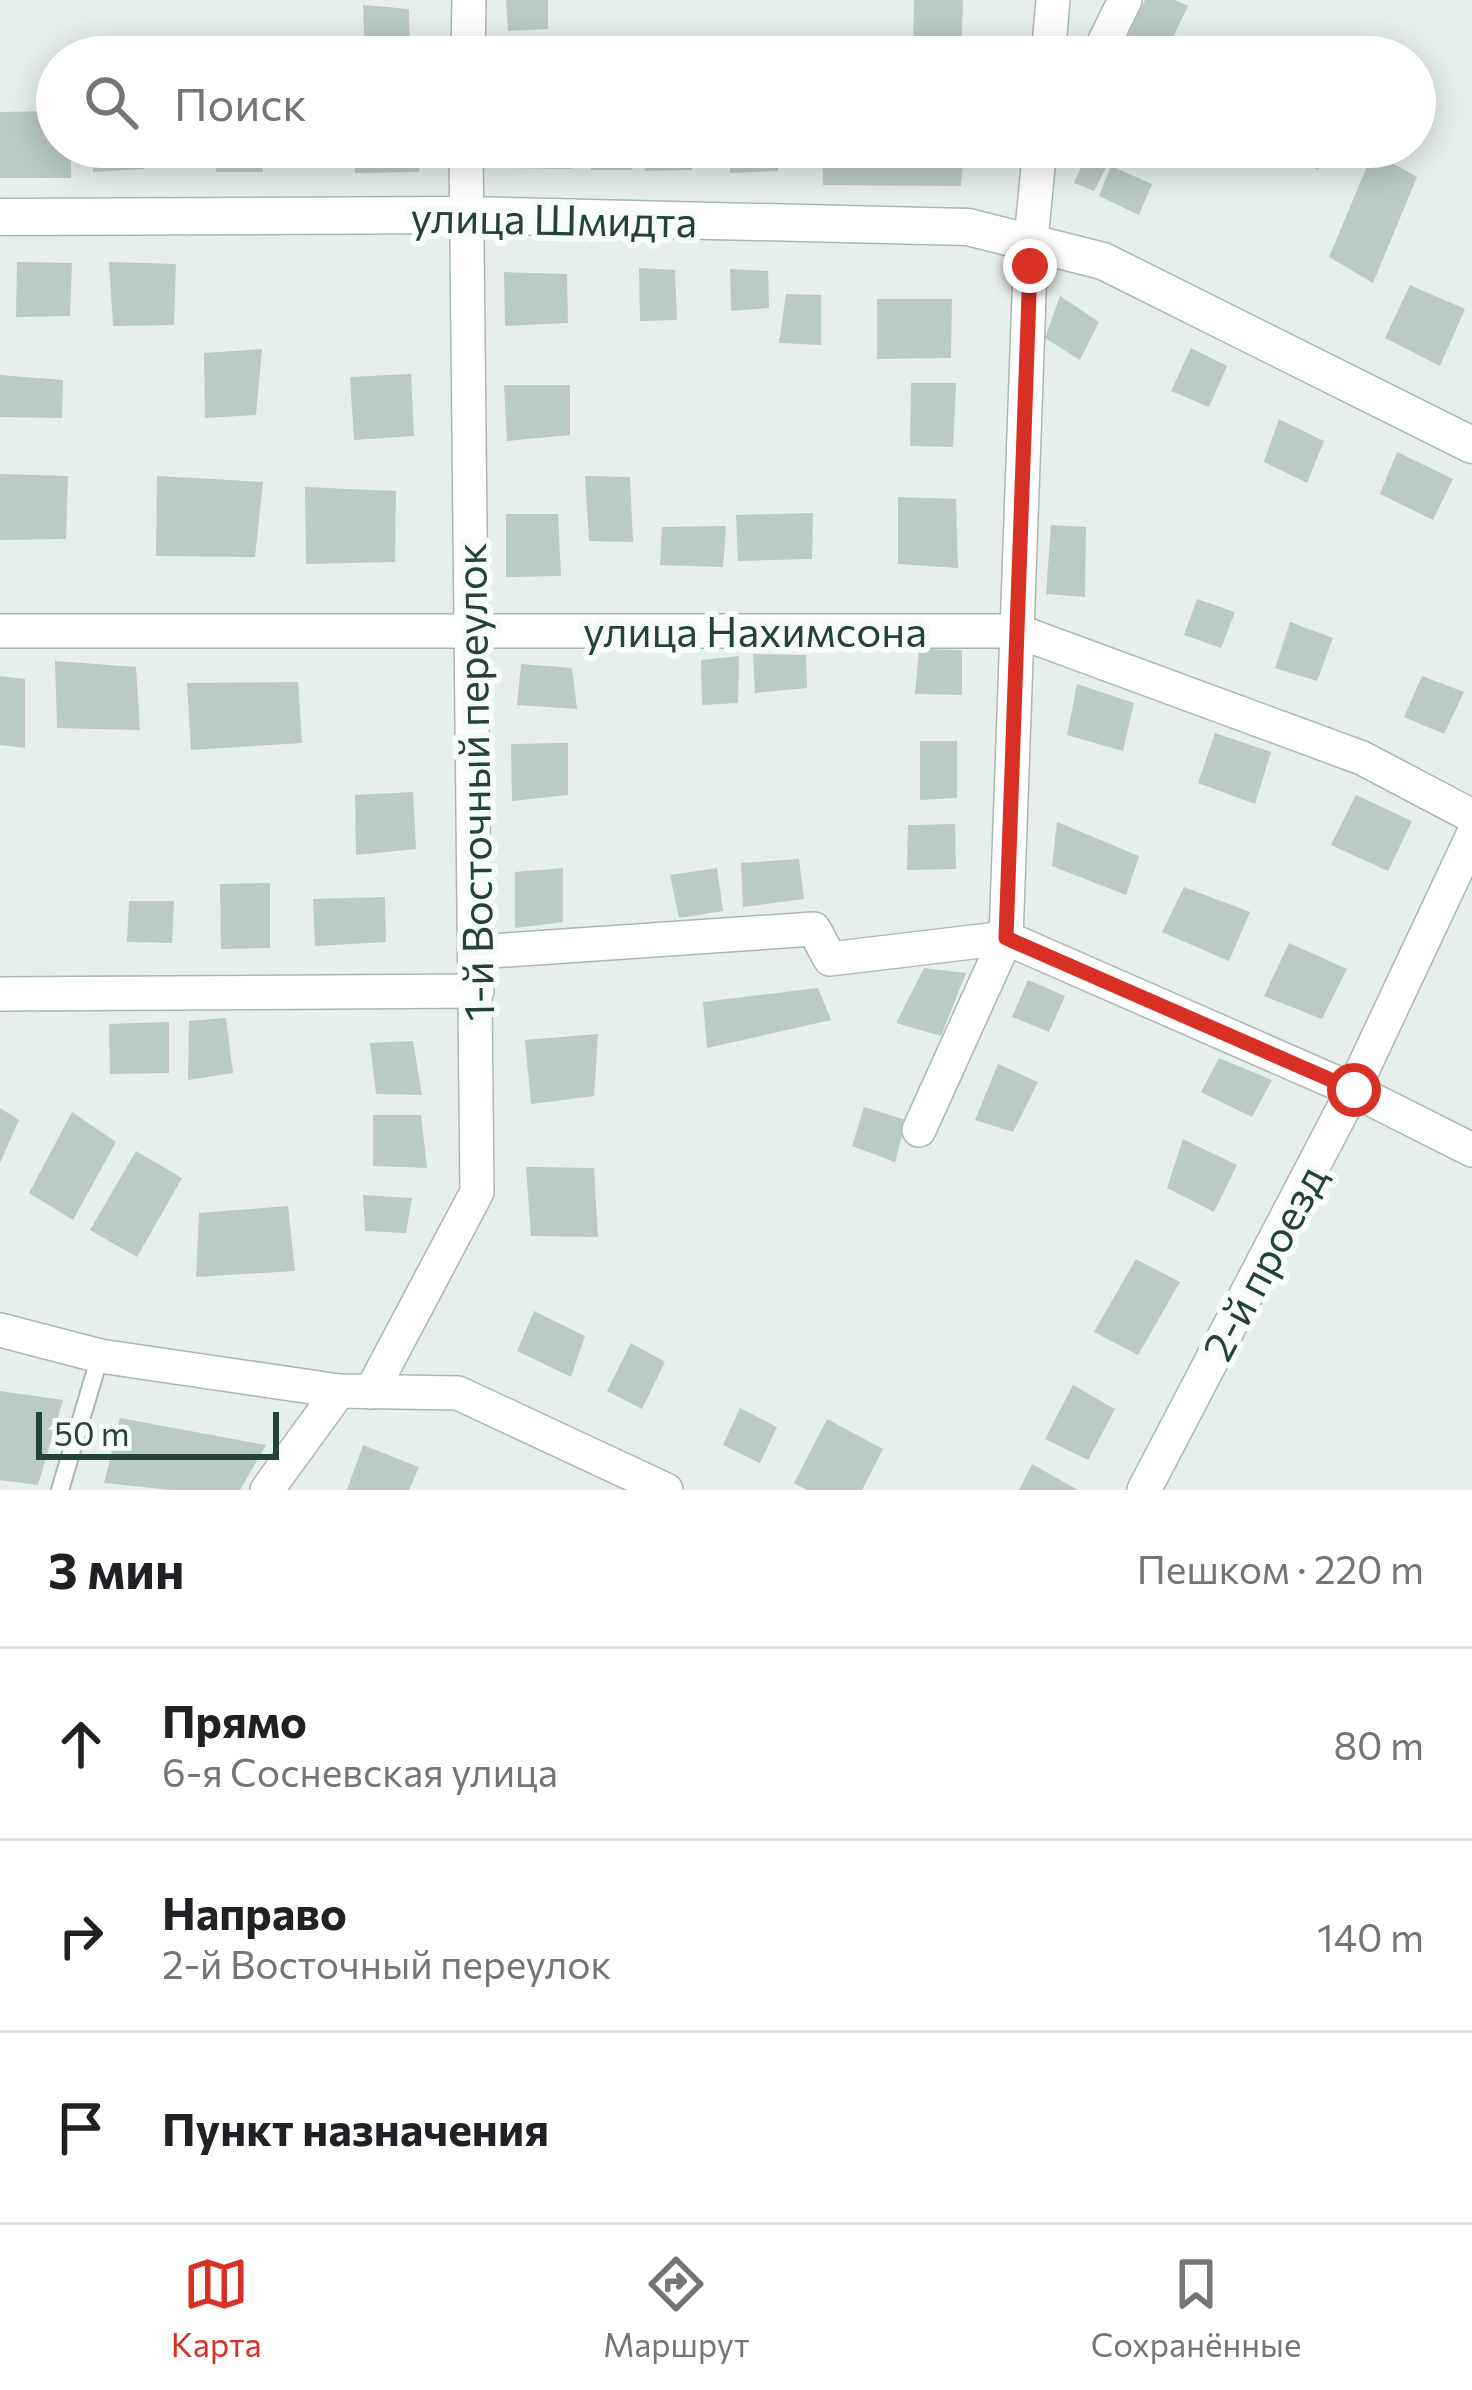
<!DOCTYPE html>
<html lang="ru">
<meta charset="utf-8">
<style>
body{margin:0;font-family:Commissioner,sans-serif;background:#f2f2f2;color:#202124}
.scale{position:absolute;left:36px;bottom:30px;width:243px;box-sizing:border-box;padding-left:12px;border:6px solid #24423a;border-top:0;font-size:33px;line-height:42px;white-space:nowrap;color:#24423a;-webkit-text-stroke:9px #f7fbf9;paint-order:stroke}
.stop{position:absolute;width:36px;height:36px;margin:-27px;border:9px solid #d93025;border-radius:50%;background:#fff}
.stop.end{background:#d93025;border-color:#fff;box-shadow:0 3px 12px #0008}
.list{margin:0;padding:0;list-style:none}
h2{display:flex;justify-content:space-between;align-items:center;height:156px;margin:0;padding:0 48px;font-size:51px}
h2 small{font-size:39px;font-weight:400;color:#757577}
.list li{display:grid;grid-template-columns:78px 1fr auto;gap:36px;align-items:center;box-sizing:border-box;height:192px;padding:0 48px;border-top:3px solid #e0e0e0}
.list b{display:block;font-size:45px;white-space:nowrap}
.list p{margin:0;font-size:39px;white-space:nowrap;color:#757577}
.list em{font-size:39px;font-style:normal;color:#757577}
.icon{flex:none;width:66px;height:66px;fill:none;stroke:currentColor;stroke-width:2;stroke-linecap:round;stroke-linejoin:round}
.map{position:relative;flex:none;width:1472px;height:1490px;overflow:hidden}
.search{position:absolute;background:#fff;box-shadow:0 6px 30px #0003;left:36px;right:36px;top:36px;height:132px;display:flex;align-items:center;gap:30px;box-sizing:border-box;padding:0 42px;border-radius:66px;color:#757577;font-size:45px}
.sheet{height:732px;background:#fff}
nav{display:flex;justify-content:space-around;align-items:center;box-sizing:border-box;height:168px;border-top:3px solid #e0e0e0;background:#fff;font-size:33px;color:#757577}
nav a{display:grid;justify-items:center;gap:6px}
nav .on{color:#d93025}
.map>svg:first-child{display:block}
.building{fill:#bbcac4}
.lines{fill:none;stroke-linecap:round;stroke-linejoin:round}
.lane-casing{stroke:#a8b8b2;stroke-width:20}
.street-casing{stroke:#a8b8b2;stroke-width:36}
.secondary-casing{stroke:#a4bbb3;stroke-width:39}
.lane{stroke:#fff;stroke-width:16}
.street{stroke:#fff;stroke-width:33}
.secondary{stroke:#fff;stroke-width:36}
.route{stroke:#d93025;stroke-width:15}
.labels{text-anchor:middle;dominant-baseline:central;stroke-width:12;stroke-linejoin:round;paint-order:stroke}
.street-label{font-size:42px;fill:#24423a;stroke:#f7fbf9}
</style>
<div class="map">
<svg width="1472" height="1490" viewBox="0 0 1472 1490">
<rect width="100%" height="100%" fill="#e6efeb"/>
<g class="building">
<polygon points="506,0 548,0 548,29 508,31"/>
<polygon points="914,0 963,0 961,57 913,57"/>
<polygon points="1145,0 1175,0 1188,6 1164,56 1126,39"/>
<polygon points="363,5 409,9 410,57 365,57"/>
<polygon points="57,111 57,147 71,147 71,178 0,178 0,112"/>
<polygon points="92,147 143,147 144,169 93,172"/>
<polygon points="216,147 261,147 263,172 216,172"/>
<polygon points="355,147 422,147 419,172 355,173"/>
<polygon points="517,147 571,147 571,169 516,168"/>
<polygon points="593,147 633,147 632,170 591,170"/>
<polygon points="644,147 690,147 692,170 645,171"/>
<polygon points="731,147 778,147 778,171 730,173"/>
<polygon points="822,147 964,147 961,186 823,185"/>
<polygon points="1090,147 1114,152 1094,191 1074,183"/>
<polygon points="1271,147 1330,147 1318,170"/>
<polygon points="1373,152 1417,177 1373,283 1329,257"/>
<polygon points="1111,166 1152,184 1139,215 1099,196"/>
<polygon points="17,262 72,263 70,316 16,317"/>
<polygon points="109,262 176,264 174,325 113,326"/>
<polygon points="639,268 675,270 677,320 640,321"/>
<polygon points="730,269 768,271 769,308 731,311"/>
<polygon points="504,272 567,274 568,323 505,326"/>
<polygon points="1410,285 1465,309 1440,366 1385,338"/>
<polygon points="786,294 821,295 821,345 779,343"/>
<polygon points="1060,296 1099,322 1080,360 1045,338"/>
<polygon points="877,299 952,299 951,358 877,359"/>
<polygon points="1191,348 1227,366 1209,407 1171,391"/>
<polygon points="262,349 256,415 205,418 204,353"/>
<polygon points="411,374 414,436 354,440 350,377"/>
<polygon points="0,375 63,380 62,418 0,417"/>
<polygon points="911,383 956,383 953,447 910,446"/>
<polygon points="504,385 570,385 570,435 507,441"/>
<polygon points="1279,419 1324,441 1307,483 1264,462"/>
<polygon points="1397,452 1453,479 1433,520 1380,494"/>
<polygon points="0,474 68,476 66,539 0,540"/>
<polygon points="157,476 263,482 255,557 156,556"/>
<polygon points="585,476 630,477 633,542 589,541"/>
<polygon points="305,487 396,491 395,562 306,564"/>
<polygon points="898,497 956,499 958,568 898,564"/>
<polygon points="813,513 812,559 738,561 736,515"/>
<polygon points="506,514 558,514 561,576 506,577"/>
<polygon points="1051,525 1086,527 1085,597 1046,594"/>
<polygon points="726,526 723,567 660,565 662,527"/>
<polygon points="1197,599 1235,612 1221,648 1184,635"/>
<polygon points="1290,622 1333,638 1317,681 1275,668"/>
<polygon points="919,649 962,650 962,695 915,694"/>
<polygon points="753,654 806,655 807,688 755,693"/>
<polygon points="739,656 738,703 702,705 701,660"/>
<polygon points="55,661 136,667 140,730 57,728"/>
<polygon points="521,664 572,668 577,709 517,705"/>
<polygon points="0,676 25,679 25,748 0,745"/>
<polygon points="1422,676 1464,692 1444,734 1404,717"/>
<polygon points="298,682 302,743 191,750 187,683"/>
<polygon points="1077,684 1134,703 1123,751 1067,735"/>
<polygon points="1215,733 1271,752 1255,804 1198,783"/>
<polygon points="920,741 957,741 957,798 920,800"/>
<polygon points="568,743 568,795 512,801 511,744"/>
<polygon points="413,792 416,849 356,855 355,795"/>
<polygon points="1356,795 1412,821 1388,871 1331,845"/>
<polygon points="1057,822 1139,856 1126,895 1052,866"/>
<polygon points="955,824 956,869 907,870 908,825"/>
<polygon points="799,859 804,899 743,907 741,863"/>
<polygon points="563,868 563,922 515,928 515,872"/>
<polygon points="717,868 723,911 679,918 670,875"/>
<polygon points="270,883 270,948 221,949 220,884"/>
<polygon points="1184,887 1250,912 1229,961 1162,932"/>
<polygon points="385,897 386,942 315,946 313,899"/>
<polygon points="129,901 174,901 172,943 127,942"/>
<polygon points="1289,943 1347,969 1322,1019 1264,996"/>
<polygon points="924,968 966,973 941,1036 896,1023"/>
<polygon points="1028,980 1065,996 1049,1032 1012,1017"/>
<polygon points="818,988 831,1020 707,1048 703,1002"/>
<polygon points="226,1018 233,1073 188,1080 189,1021"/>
<polygon points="169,1022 169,1073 110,1074 109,1024"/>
<polygon points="598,1034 594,1096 531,1104 525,1040"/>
<polygon points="413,1041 422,1095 376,1094 370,1043"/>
<polygon points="1219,1058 1272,1080 1252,1117 1201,1092"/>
<polygon points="998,1064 1038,1082 1013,1132 975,1120"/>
<polygon points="864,1107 906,1120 895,1162 852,1146"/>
<polygon points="0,1108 19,1120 0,1163"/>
<polygon points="72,1112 116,1142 73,1220 29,1193"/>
<polygon points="373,1115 421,1115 427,1168 373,1166"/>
<polygon points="1183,1139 1237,1165 1214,1212 1167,1188"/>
<polygon points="136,1151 182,1178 137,1257 90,1230"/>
<polygon points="526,1167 594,1168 598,1237 531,1236"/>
<polygon points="363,1195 412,1198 406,1233 365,1231"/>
<polygon points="288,1206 295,1271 196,1277 199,1213"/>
<polygon points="1136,1259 1180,1282 1138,1355 1094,1332"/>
<polygon points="534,1311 585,1336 571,1377 517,1351"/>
<polygon points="631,1343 665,1362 642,1409 607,1391"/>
<polygon points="1073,1385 1115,1409 1088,1460 1045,1439"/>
<polygon points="0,1391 63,1400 38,1485 0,1480"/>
<polygon points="740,1408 777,1427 760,1463 723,1445"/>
<polygon points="120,1418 266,1445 240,1490 172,1490 104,1483"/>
<polygon points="827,1419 883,1449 862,1490 807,1490 794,1483"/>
<polygon points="363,1445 419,1467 409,1490 347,1490"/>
<polygon points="1032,1464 1078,1490 1019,1490"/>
</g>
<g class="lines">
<defs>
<polyline id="lane" points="60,1490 100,1356"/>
<g id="street">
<polyline points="468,57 469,0"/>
<polyline points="1048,57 1053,0"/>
<polyline points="1097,57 1125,0"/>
<polyline points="0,631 1017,631 1362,758 1472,816"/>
<polyline points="1006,938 1353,1090 1472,1150"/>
<polyline points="477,952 814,929 830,959 1006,938"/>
<polyline points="0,994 477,991"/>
<polyline points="919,1130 1006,938 1031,240 1040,147"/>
<polyline points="0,1330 100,1356 339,1391 458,1393 666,1490"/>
<polyline points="371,1392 477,1192 466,147"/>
<polyline points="267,1490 339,1391"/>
<polyline points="1144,1490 1353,1090 1472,837"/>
</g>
<polyline id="secondary" points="0,217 465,215 968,227 1103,261 1472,445"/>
</defs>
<use href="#lane" class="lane-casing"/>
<use href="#street" class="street-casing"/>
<use href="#secondary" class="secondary-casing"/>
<use href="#lane" class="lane"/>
<use href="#street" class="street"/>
<use href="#secondary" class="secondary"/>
</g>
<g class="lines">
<polyline class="route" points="1030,266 1006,938 1354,1090"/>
</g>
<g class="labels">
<g class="street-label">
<text transform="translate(554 218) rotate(1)">улица Шмидта</text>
<text x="755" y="630">улица Нахимсона</text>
<text transform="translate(473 782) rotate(-91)">1-й Восточный переулок</text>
<text transform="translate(1263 1262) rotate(-62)">2-й проезд</text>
</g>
</g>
</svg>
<div class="scale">50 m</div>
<div class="stop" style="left:1354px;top:1090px"></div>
<div class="stop end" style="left:1030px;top:266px"></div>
<div class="search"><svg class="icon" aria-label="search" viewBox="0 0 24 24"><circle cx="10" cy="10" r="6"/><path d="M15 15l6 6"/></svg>Поиск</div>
</div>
<section class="sheet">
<h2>3 мин<small>Пешком · 220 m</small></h2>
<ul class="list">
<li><svg class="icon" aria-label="ahead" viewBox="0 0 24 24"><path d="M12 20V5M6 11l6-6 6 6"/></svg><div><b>Прямо</b><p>6-я Сосневская улица</p></div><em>80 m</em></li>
<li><svg class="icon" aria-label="right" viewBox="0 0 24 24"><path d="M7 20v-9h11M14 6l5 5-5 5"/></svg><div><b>Направо</b><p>2-й Восточный переулок</p></div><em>140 m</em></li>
<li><svg class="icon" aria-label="arrive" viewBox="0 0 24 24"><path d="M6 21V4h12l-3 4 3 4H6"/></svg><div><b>Пункт назначения</b></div></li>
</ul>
</section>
<nav>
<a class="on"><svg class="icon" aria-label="map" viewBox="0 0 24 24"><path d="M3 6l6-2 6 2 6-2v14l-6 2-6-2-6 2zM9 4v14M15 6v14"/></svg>Карта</a>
<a><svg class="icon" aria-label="directions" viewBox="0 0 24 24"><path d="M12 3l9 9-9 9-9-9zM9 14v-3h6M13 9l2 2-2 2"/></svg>Маршрут</a>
<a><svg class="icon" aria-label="saved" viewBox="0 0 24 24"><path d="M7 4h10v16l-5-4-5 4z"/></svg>Сохранённые</a>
</nav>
